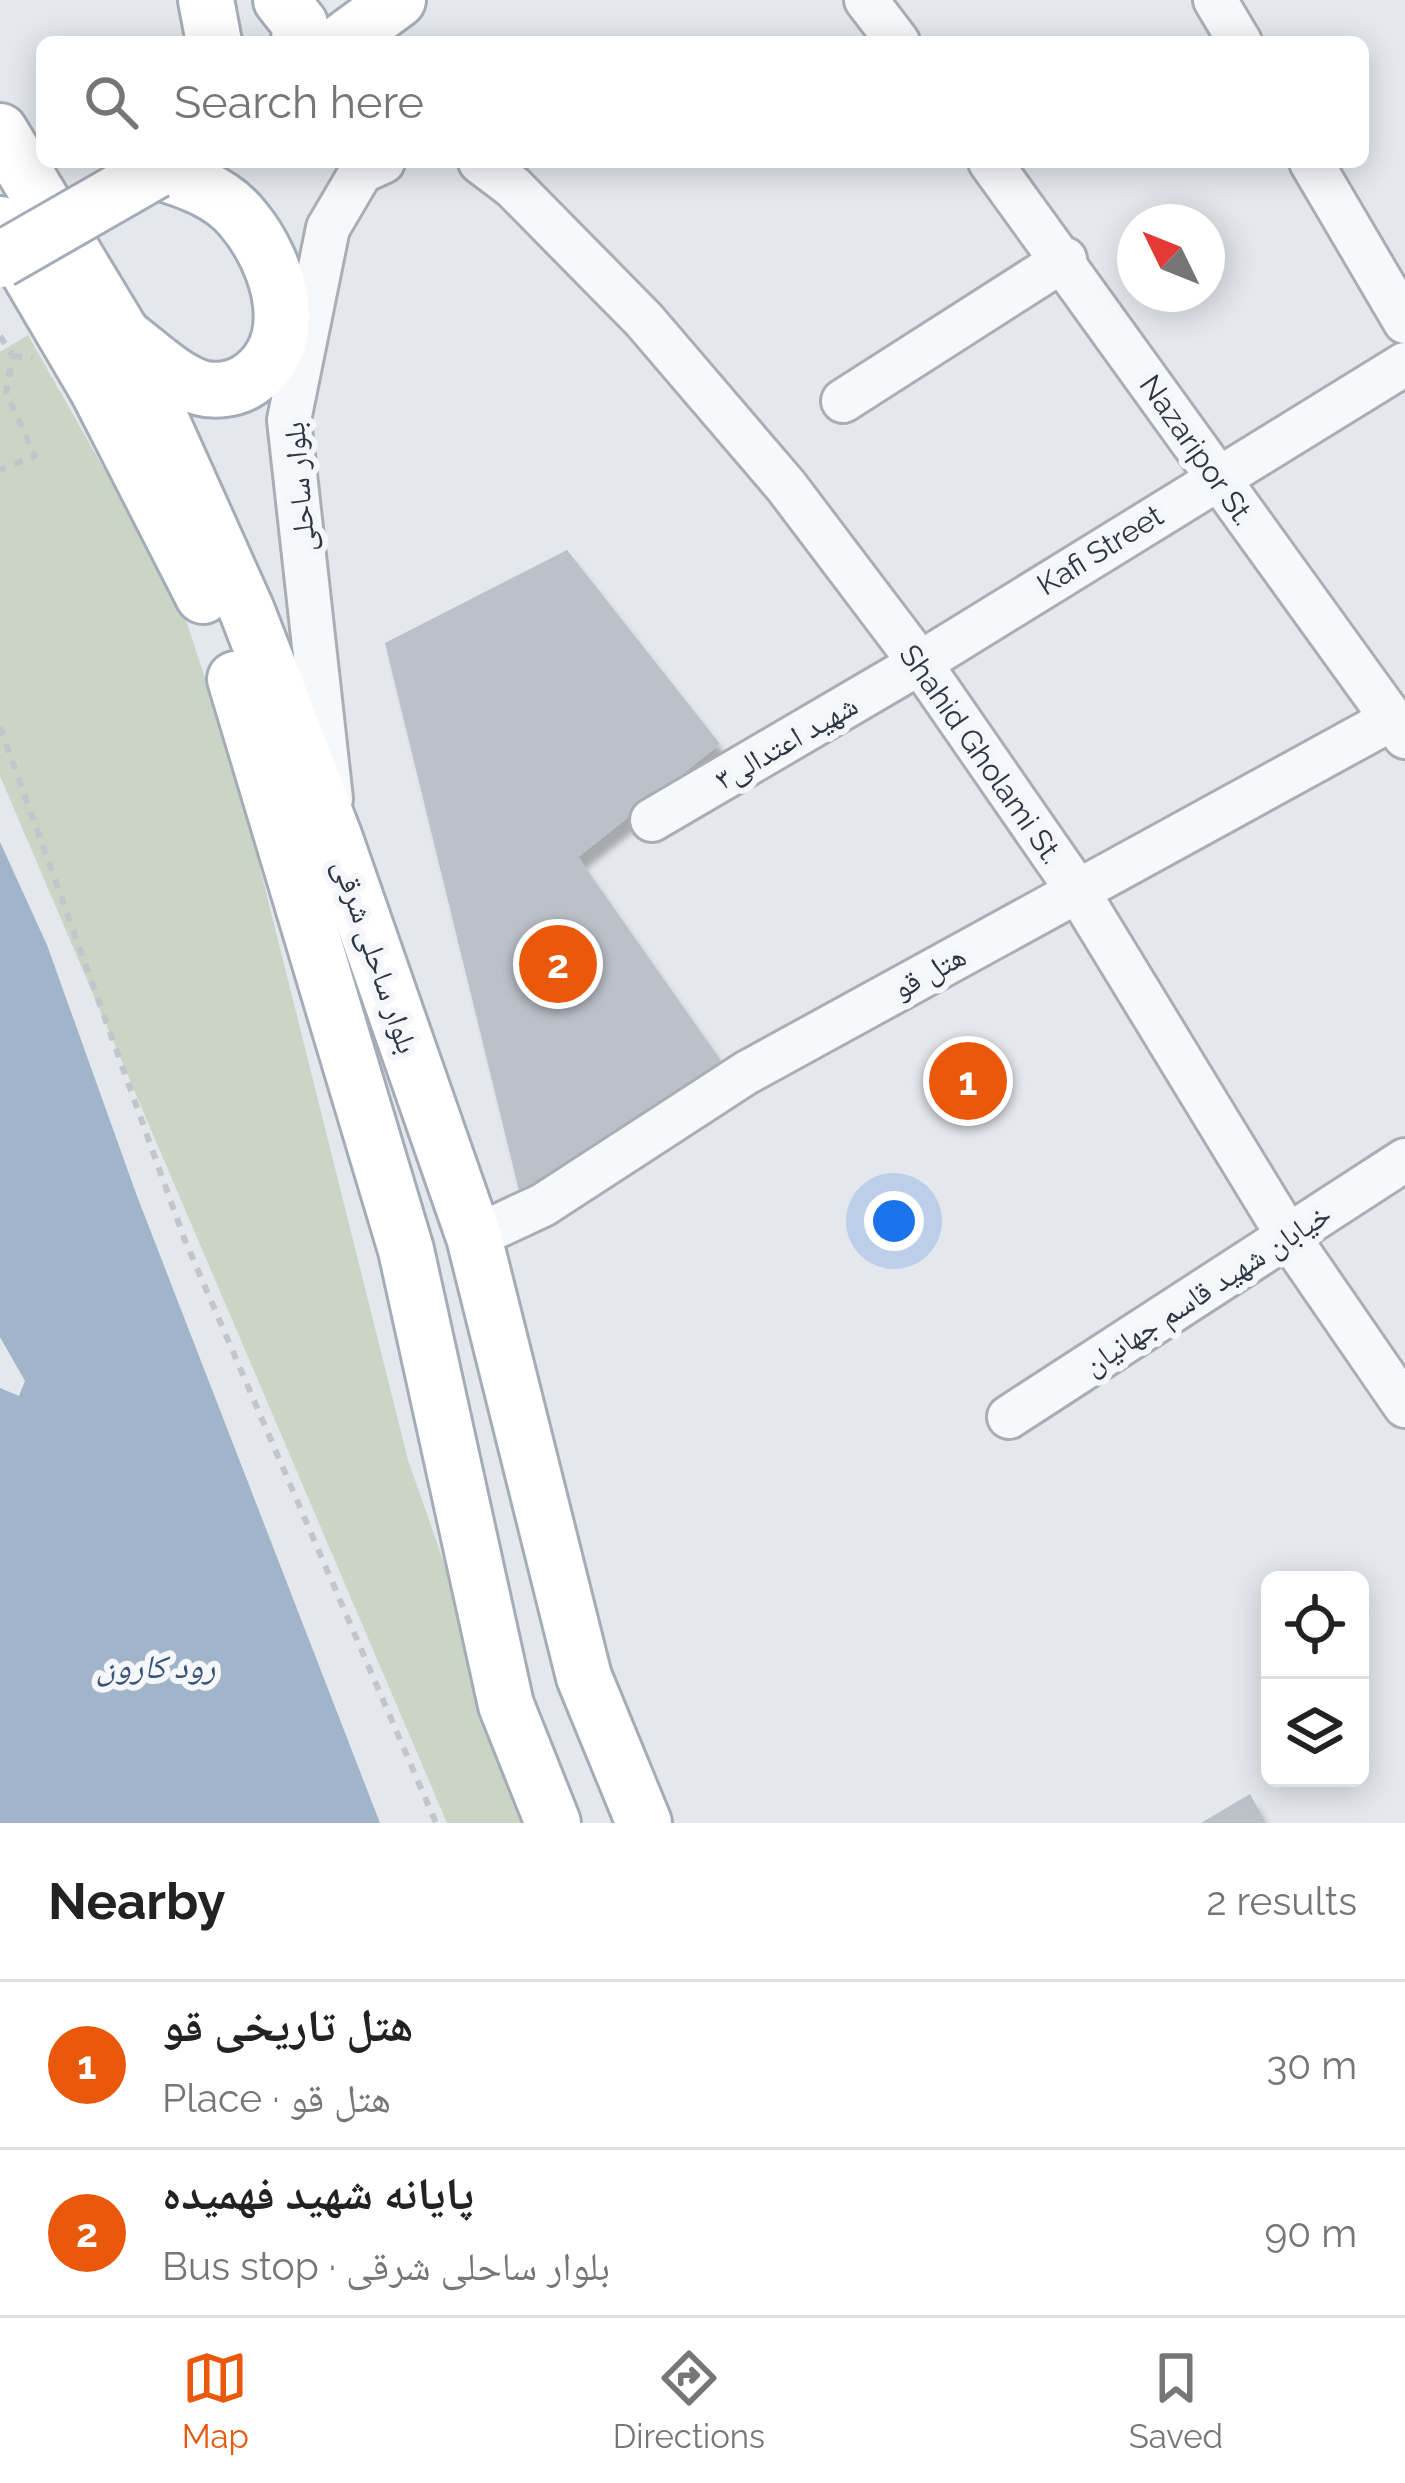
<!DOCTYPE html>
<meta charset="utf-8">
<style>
body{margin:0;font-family:Raleway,"Noto Naskh Arabic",sans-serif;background:#f6f6f6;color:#222}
.controls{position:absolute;right:36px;bottom:36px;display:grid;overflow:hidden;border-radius:18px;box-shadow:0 6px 30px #0003}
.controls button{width:108px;height:108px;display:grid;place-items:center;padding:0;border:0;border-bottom:3px solid #e0e0e0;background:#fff;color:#222;font:60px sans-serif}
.compass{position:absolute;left:1117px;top:204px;width:108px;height:108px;border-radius:50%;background:#fff;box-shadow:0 6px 30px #0003;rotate:313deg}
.you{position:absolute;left:894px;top:1221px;width:42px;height:42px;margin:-30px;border:9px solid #fff;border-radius:50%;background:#1a73e8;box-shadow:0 0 0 18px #1a73e833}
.badge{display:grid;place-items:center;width:78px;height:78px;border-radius:50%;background:#ea580c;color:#fff;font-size:39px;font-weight:700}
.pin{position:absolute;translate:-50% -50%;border:6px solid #fff;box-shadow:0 3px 12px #0006}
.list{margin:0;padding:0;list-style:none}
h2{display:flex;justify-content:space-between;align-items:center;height:156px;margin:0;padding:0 48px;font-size:51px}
h2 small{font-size:39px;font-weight:400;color:#767676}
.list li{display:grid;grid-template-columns:78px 1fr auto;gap:36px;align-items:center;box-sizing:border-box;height:168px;padding:0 48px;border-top:3px solid #e0e0e0}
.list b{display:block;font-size:45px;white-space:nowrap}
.list p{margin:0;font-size:39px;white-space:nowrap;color:#767676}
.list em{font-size:39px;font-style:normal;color:#767676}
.icon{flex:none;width:66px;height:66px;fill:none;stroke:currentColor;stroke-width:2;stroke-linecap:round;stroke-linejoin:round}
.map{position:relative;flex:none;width:1405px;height:1823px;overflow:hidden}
.search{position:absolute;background:#fff;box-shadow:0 6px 30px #0003;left:36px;right:36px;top:36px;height:132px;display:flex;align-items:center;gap:30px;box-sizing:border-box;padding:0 42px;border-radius:18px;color:#767676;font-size:45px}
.sheet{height:492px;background:#fff}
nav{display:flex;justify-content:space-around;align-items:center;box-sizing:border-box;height:168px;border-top:3px solid #e0e0e0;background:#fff;font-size:33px;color:#767676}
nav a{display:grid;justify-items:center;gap:6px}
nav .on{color:#ea580c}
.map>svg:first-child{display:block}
.green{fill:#cad5c5}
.water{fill:#a1b5ca}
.building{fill:#bbc0c9;filter:url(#shadow)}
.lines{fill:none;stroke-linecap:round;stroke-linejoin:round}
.minor-casing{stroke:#a9aeb6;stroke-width:48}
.major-casing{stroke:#a4acb7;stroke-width:60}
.path{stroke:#c2c5cb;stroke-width:6;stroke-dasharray:9 9;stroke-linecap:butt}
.minor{stroke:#f7f8fa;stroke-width:42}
.major{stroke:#fff;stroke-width:54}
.major-bridge-casing{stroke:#a4acb7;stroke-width:60;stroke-linecap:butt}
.major-bridge{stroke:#fff;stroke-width:54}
.labels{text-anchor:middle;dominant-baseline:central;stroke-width:12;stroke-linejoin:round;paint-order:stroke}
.street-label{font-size:30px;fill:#2c3544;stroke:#f4f6f9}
.water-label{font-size:33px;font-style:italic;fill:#375477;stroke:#f4f6f9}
</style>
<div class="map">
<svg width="1405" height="1823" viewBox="0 0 1405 1823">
<defs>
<filter id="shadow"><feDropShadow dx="7" dy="13" stdDeviation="3" flood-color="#0004"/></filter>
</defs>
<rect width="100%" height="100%" fill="#e4e7ec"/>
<polygon class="green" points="28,335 181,605 237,776 408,1460 535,1823 447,1823 0,776 0,352"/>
<polygon class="water" points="0,842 47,945 137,1196 380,1823 0,1823 0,1388 19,1396 25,1381 0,1337"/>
<g class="building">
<polygon points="567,550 720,744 578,857 729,1072 522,1203 385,643"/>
<polygon points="1250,1794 1266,1823 1201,1823"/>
</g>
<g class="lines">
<defs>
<g id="minor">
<polyline points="866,0 898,42"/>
<polyline points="1215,0 1240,42"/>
<polyline points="480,162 513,187 644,320 786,486 920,663 1077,890 1288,1236 1405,1406"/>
<polyline points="990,162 1405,737"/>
<polyline points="1311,162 1405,322"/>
<polyline points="843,401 1065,259"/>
<polyline points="331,799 289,420 328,228 361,172 383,162"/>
<polyline points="652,820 920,663 1405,364"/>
<polyline points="474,1237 543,1205 746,1073 1392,719"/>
<polyline points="1009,1417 1405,1160"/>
</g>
<g id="major">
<polyline points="206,0 214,42"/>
<polyline points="281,0 300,24 299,42"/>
<polyline points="341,42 398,0"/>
<polyline points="0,131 123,335 247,611 334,836 474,1237 584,1677 644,1823"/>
<polyline points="0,224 97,389 203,596"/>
<path d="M124,336C146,352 175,381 201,388C216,392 234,389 246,382C306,346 280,263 243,219C222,192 186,180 155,171"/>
<polyline points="235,679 406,1250 506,1705 553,1823"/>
</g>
</defs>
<use href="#minor" class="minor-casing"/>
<use href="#major" class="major-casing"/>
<g class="path">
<polyline points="0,336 13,356 6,392 35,456 0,470"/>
<polyline points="13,356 33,358"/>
<polyline points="0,727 184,1238 436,1823"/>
</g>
<use href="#minor" class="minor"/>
<use href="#major" class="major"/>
<defs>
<polyline id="major-bridge" points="0,260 155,171"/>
</defs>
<use href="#major-bridge" class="major-bridge-casing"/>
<use href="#major-bridge" class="major-bridge"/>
</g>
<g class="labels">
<g class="street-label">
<text transform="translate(1197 450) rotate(55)">Nazaripor St.</text>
<text transform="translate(299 487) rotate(-95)">بلوار ساحلی</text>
<text transform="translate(1100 550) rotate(-32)">Kafi Street</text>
<text transform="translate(786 742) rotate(-30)">شهید اعتدالی۳</text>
<text transform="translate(981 754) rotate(55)">Shahid Gholami St.</text>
<text transform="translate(376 956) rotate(71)">بلوار ساحلی شرقی</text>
<text transform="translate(929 972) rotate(-29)">هتل قو</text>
<text transform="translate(1207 1289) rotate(-33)">خیابان شهید قاسم جهانیان</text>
</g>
<g class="water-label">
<text x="156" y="1666">رود کارون</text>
</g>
</g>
</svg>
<div class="controls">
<button><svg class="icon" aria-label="locate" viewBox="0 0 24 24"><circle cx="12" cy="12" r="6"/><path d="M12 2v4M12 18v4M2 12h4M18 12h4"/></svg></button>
<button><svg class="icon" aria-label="layers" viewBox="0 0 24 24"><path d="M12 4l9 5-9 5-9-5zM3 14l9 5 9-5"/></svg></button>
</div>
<svg class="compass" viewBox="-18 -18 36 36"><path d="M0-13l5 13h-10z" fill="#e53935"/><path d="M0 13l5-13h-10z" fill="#767676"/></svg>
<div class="you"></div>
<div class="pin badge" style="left:968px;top:1081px">1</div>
<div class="pin badge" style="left:558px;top:964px">2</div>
<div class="search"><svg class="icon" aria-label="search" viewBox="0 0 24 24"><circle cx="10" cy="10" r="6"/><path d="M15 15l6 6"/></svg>Search here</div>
</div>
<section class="sheet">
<h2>Nearby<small>2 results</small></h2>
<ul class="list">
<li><span class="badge">1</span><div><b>هتل تاریخی قو</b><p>Place · هتل قو</p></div><em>30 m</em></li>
<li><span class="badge">2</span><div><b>پایانه شهید فهمیده</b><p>Bus stop · بلوار ساحلی شرقی</p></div><em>90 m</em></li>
</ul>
</section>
<nav>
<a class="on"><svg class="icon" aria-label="map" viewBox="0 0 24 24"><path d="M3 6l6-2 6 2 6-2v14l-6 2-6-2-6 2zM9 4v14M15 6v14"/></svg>Map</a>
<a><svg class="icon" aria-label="directions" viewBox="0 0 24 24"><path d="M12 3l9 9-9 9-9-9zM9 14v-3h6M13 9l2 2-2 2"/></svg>Directions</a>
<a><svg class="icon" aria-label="saved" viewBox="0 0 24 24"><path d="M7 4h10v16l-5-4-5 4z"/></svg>Saved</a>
</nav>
